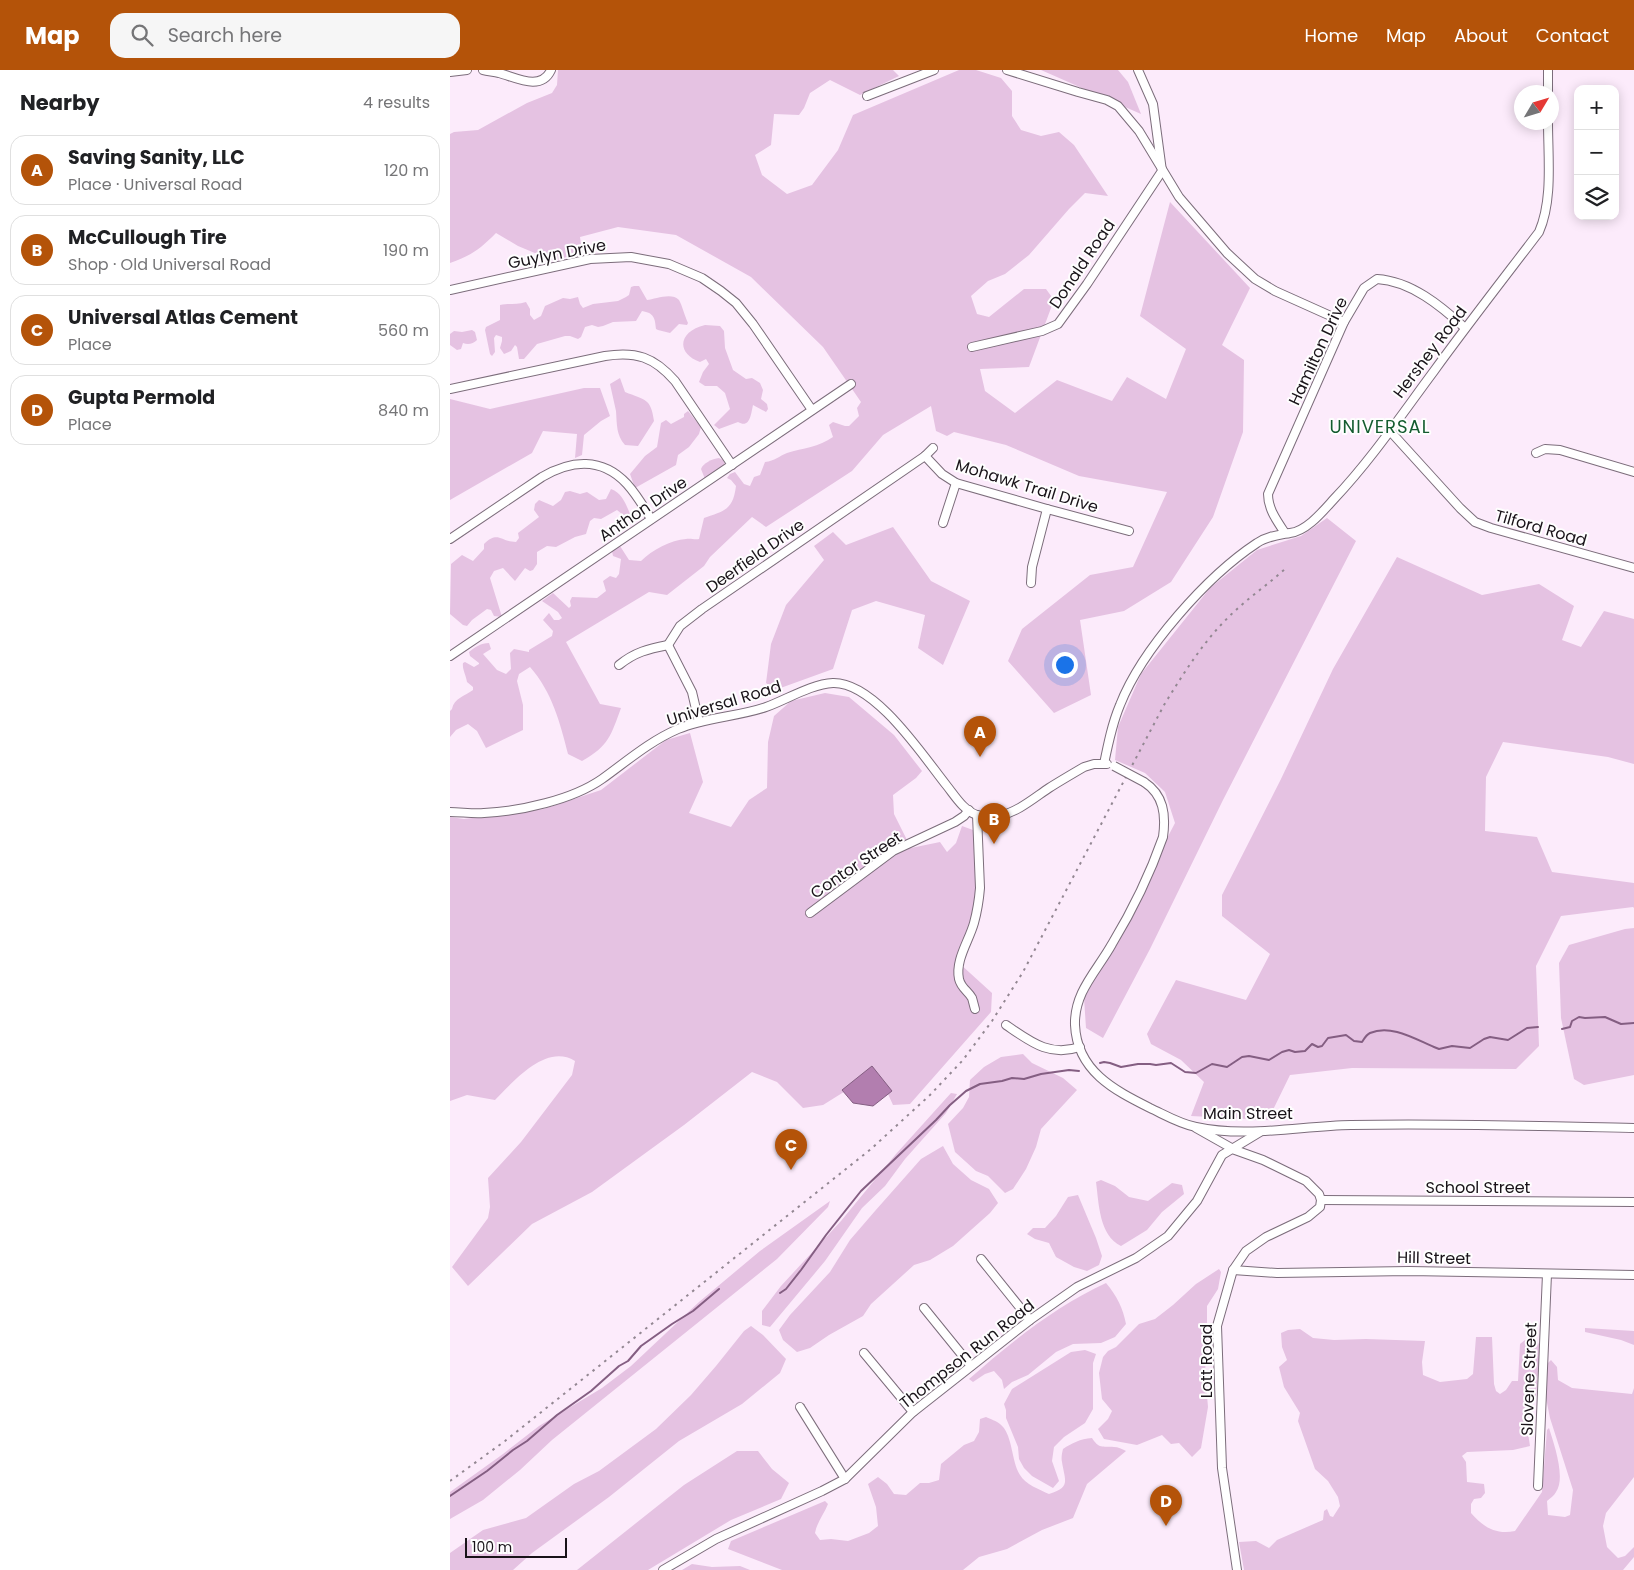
<!DOCTYPE html>
<meta charset="utf-8">
<style>
body{margin:0;font-family:Poppins,sans-serif;background:#f6f6f6;color:#202124}
.controls{position:absolute;right:15px;top:15px;display:grid;overflow:hidden;border-radius:10px;box-shadow:0 2px 12px #0003}
.controls button{width:45px;height:45px;display:grid;place-items:center;padding:0;border:0;border-bottom:1px solid #e0e0e0;background:#fff;color:#202124;font:25px sans-serif}
.compass{position:absolute;left:1064px;top:15px;width:45px;height:45px;border-radius:50%;background:#fff;box-shadow:0 2px 12px #0003;rotate:52deg}
.scale{position:absolute;left:15px;bottom:12px;width:102px;box-sizing:border-box;padding-left:5px;border:2px solid #191319;border-top:0;font-size:14px;line-height:18px;white-space:nowrap;color:#191319;-webkit-text-stroke:4px #fefefe;paint-order:stroke}
.you{position:absolute;left:614px;top:594px;width:18px;height:18px;margin:-12px;border:4px solid #fff;border-radius:50%;background:#1a73e8;box-shadow:0 0 0 8px #1a73e833}
.badge{display:grid;place-items:center;width:32px;height:32px;border-radius:50%;background:#b45309;color:#fff;font-size:16px;font-weight:700}
.pin{position:absolute;translate:-50% -41px;filter:drop-shadow(0 1px 2px #0008)}
.pin::after{content:'';position:absolute;top:26px;width:18px;height:15px;background:inherit;clip-path:polygon(0 0,100% 0,50% 100%)}
.list{margin:0;padding:0;list-style:none}
h2{display:flex;justify-content:space-between;align-items:center;height:65px;margin:0;padding:0 20px;font-size:21px}
h2 small{font-size:16px;font-weight:400;color:#757577}
.list li{display:grid;grid-template-columns:32px 1fr auto;gap:15px;align-items:center;box-sizing:border-box;height:70px;margin:0 10px 10px;padding:0 10px;border:1px solid #e0e0e0;border-radius:15px}
.list b{display:block;font-size:19px;white-space:nowrap}
.list p{margin:0;font-size:16px;white-space:nowrap;color:#757577}
.list em{font-size:16px;font-style:normal;color:#757577}
.icon{flex:none;width:28px;height:28px;fill:none;stroke:currentColor;stroke-width:2;stroke-linecap:round;stroke-linejoin:round}
.map{position:relative;flex:none;width:1184px;height:1500px;overflow:hidden}
header{display:flex;align-items:center;gap:30px;box-sizing:border-box;height:70px;padding:0 25px;background:#b45309;color:#fff}
header strong{font-size:24px}
nav{display:flex;gap:28px;margin-inline-start:auto;font-size:18px}
.search{width:350px;height:45px;background:#f6f6f6;display:flex;align-items:center;gap:12px;box-sizing:border-box;padding:0 18px;border-radius:15px;color:#757577;font-size:19px}
main{display:flex}
aside{flex:1;background:#fff}
.map>svg:first-child{display:block}
.green{fill:#e5c2e2}
.water{fill:#b27eaf;stroke:#845e82}
.lines{fill:none;stroke-linecap:round;stroke-linejoin:round}
.stream{stroke:#845e82;stroke-width:2}
.minor-casing{stroke:#7c6d7b;stroke-width:10}
.minor{stroke:#fff;stroke-width:8}
.rail{stroke:#938792;stroke-width:2;stroke-dasharray:2.5 5;stroke-linecap:butt}
.minor-bridge-casing{stroke:#7c6d7b;stroke-width:10;stroke-linecap:butt}
.minor-bridge{stroke:#fff;stroke-width:8}
.labels{text-anchor:middle;dominant-baseline:central;stroke-width:4;stroke-linejoin:round;paint-order:stroke}
.street-label{font-size:16px;fill:#191319;stroke:#fefefe}
.neighbourhood-label{font-size:18px;letter-spacing:1px;fill:#145c30;stroke:#fefefe}
</style>
<header>
<strong>Map</strong>
<div class="search"><svg class="icon" aria-label="search" viewBox="0 0 24 24"><circle cx="10" cy="10" r="6"/><path d="M15 15l6 6"/></svg>Search here</div>
<nav><a>Home</a><a>Map</a><a>About</a><a>Contact</a></nav>
</header>
<main>
<aside>
<h2>Nearby<small>4 results</small></h2>
<ul class="list">
<li><span class="badge">A</span><div><b>Saving Sanity, LLC</b><p>Place · Universal Road</p></div><em>120 m</em></li>
<li><span class="badge">B</span><div><b>McCullough Tire</b><p>Shop · Old Universal Road</p></div><em>190 m</em></li>
<li><span class="badge">C</span><div><b>Universal Atlas Cement</b><p>Place</p></div><em>560 m</em></li>
<li><span class="badge">D</span><div><b>Gupta Permold</b><p>Place</p></div><em>840 m</em></li>
</ul>
</aside>
<div class="map">
<svg width="1184" height="1500" viewBox="0 0 1184 1500">
<rect width="100%" height="100%" fill="#fcebfb"/>
<g class="green">
<path d="M108,0H443L449,6L410,25L380,10L360,23L354,38L349,45L324,44L321,75L305,85L312,105L337,124L362,115L388,80L403,45L509,0H526L551,8L562,21V46L571,60L591,66L609,62L624,75L658,126L635,123L619,139L579,185L555,204L538,211L521,226L527,244L539,247L574,219H596L604,230L579,297L530,299L535,321L565,343L607,310L662,331L677,307L716,329L736,279L690,246L720,132L800,218L772,275L794,290L793,362L763,447L721,512L674,541L630,550L641,625L604,643L558,591L572,559L640,505L683,497L717,422L629,406L556,375L504,362L497,366L486,361L481,336L433,365L402,401L316,457L302,447L260,487L254,496L217,525L199,522L116,572L150,634L171,638C161,665 159,676 132,691L118,684C110,652 102,622 80,597L69,604L67,611L73,635V660L36,678L27,661L18,654L6,660L0,667V641L2,639C4,628 15,626 23,620V617L17,612C16,605 12,599 13,593L15,592L24,597L29,594V593L20,586L19,582C25,577 31,573 39,573L41,579L33,584L47,600L56,604L61,599L60,583L64,579L79,582V580L102,566L103,561L93,550L99,543L104,550H109L112,548L108,542L92,531L103,523L119,538L121,536L120,531L122,527L147,528L156,521L153,511L160,506L166,508L169,504L171,489L163,486L162,481L170,476L179,490L191,491C202,480 221,470 236,469C241,468 244,470 249,469L254,448C273,441 283,441 286,416L281,410L277,408L280,404L285,402L294,414L300,416L304,407L310,405L315,392C325,391 329,386 337,383C353,378 369,377 383,367L379,355L383,352L395,356H399L409,346L407,338L411,332L373,277L301,207L226,165L168,157L130,167L132,182L104,191L68,176L46,163C29,180 22,185 0,193V64L4,62L28,60L77,33L102,23L107,15Z"/>
<polygon points="591,0 668,0 678,12 691,44"/>
<path d="M184,216H189L197,230C205,229 222,222 229,230C232,235 235,247 238,253L237,255L229,254L220,263L208,260L206,259C205,248 204,243 192,241L186,251L163,252L153,256L148,257L142,255L135,257L131,267L128,269L120,266H115L87,274L74,289H69L67,277L65,275L61,281L54,284L50,278L52,271V267L46,265L44,268L45,282L42,286L40,284L35,260L36,257L50,250V235C59,233 66,235 76,232L80,239V245L84,250L91,246L95,236L113,228L120,229L128,227L130,234L133,238L143,234L168,231L176,227L179,225L181,217Z"/>
<path d="M255,255L270,256L274,261L275,278L283,300L296,309L302,308L310,313L313,320L311,329L317,334L318,339L316,342L303,335C301,344 300,359 288,352L269,359L264,355L280,339L275,323L267,316H255L249,312L253,302L259,294L256,289L250,292C225,283 229,261 255,255Z"/>
<path d="M22,260L25,262L27,270C23,274 18,275 13,273L11,279L7,280L0,275V264L4,261L12,262Z"/>
<path d="M170,308L175,322C195,330 201,328 204,351L188,376L175,375C166,365 167,354 166,341C164,332 162,323 160,314Z"/>
<polygon points="134,318 150,318 160,346 151,351 134,365 132,385 125,388 127,364 93,361 82,383 0,430 0,329 40,339"/>
<polygon points="238,341 251,357 249,364 239,377 228,385 226,395 185,418 180,404 195,386 207,377 211,353 216,350 221,354 234,347 234,344"/>
<path d="M269,388L273,390L275,395L274,399L255,409L251,399C253,393 262,389 269,388Z"/>
<path d="M161,419C172,423 176,434 180,444L178,449L167,440L151,449L144,448L140,451L136,464L125,467L106,477L97,476L87,482V494L83,500L80,501L75,498L65,511L53,498L44,501L40,508L52,547L44,546L41,540L37,539L22,550L17,556L13,555L0,544L1,494L12,485L23,491L34,479V474C48,460 51,472 66,472L69,468L68,463L89,447L84,440L85,434L89,430L103,436L111,430L115,422L120,421L130,424L137,422L149,430L156,429Z"/>
<polygon points="877,448 906,471 773,730 700,879 653,968 636,958 634,928 725,753 715,722 695,703 665,690 668,657 691,604 760,518 807,480 851,466"/>
<polygon points="443,457 481,511 520,531 493,595 468,578 475,545 426,531 402,540 383,599 325,620 316,613 321,574 336,535 374,490 364,476 383,462 396,475"/>
<polygon points="947,487 1032,525 1089,514 1124,536 1112,570 1131,577 1154,541 1184,549 1184,694 1158,687 1053,672 1036,707 1035,761 1087,767 1102,802 1184,813 1184,838 1183,837 1111,846 1086,896 1089,976 1066,999 902,998 840,1005 818,1050 741,1046 754,1012 731,990 701,974 697,964 726,910 796,930 820,884 772,846 772,825 831,709 883,599"/>
<path d="M375,623L399,627L444,665L472,701L466,708L443,725L444,744L461,778L490,772L497,782L506,773L512,756L523,760L531,837L509,893L542,923L541,942L460,1034L443,1035L433,1013L421,1005L373,1035L353,1038L327,1012L302,1002L234,1055L142,1122L82,1154L18,1216L2,1197L38,1148L40,1137L38,1108L71,1072L122,1005L125,991C96,973 64,1011 45,1030L17,1025L0,1031V747L14,749L94,739L151,720L216,670L240,663L253,712L239,743L281,757L299,730L317,718L318,672L324,646L341,631Z"/>
<polygon points="1184,858 1184,1005 1134,1015 1124,1009 1111,948 1109,893 1119,875 1175,859"/>
<polygon points="573,984 582,993 613,1008 627,1020 591,1059 586,1077 576,1099 563,1119 555,1123 538,1106 526,1101 505,1082 498,1054 513,1038 519,1027 520,1010 534,997 551,987"/>
<polygon points="501,1023 507,1024 496,1043 455,1089 435,1116 412,1138 375,1191 320,1257 312,1255 312,1241 331,1216 391,1151 446,1084"/>
<polygon points="493,1076 503,1094 521,1110 539,1119 548,1133 540,1143 503,1176 480,1190 464,1195 421,1234 413,1246 379,1265 360,1278 347,1282 333,1270 329,1260 340,1245 380,1202 400,1170 425,1141 471,1089"/>
<path d="M651,1110L665,1116L679,1127L698,1131L722,1113L732,1115L734,1124L712,1142L697,1160L671,1176C649,1165 649,1134 646,1112Z"/>
<polygon points="628,1125 646,1168 652,1186 649,1195 637,1201 624,1197 606,1187 599,1173 585,1169 577,1164 583,1158 595,1158 606,1146 618,1127"/>
<polygon points="380,1131 378,1137 327,1189 102,1370 70,1400 33,1430 0,1449 0,1422 53,1384 89,1356 152,1318 181,1296 249,1232 310,1181"/>
<polygon points="769,1199 771,1202 768,1219 757,1236 757,1272 755,1303 758,1337 751,1378 742,1387 729,1373 721,1374 712,1365 687,1375 654,1369 648,1359 658,1349 662,1341 652,1329 649,1303 653,1287 658,1281 666,1277 689,1254 705,1249 723,1235 746,1214"/>
<path d="M656,1213C667,1226 673,1238 676,1254L665,1267L651,1273L623,1274L606,1282L578,1305L562,1312L554,1319L552,1310L544,1301L535,1304L523,1312L519,1309C561,1272 606,1236 656,1213Z"/>
<polygon points="301,1256 313,1265 336,1289 330,1303 292,1334 229,1371 159,1427 82,1483 63,1500 0,1500 0,1483 33,1460 76,1448 124,1414 149,1401 206,1359 241,1325 266,1296 294,1261"/>
<polygon points="1135,1258 1184,1261 1184,1275 1171,1270 1135,1262"/>
<path d="M850,1259L863,1268L884,1270L916,1269L975,1271L972,1292L973,1305L990,1312L1017,1309L1023,1304L1026,1267H1042L1044,1314L1046,1321L1050,1324L1056,1320L1062,1311H1068L1070,1274L1075,1270H1087L1090,1277L1086,1326L1077,1330L1072,1347L1078,1363L1080,1376L1063,1380L1017,1382L1012,1386L1016,1392L1017,1412L1034,1414L1035,1423L1031,1428L1024,1429L1021,1434V1443C1033,1457 1046,1465 1065,1461L1092,1422L1097,1360L1099,1358C1104,1374 1116,1408 1106,1422C1104,1426 1100,1428 1097,1431L1098,1445L1115,1447L1120,1445L1123,1420L1100,1348L1095,1323L1097,1294L1101,1290L1107,1297L1108,1310L1122,1318L1182,1324L1184,1318V1407L1156,1443L1153,1456L1157,1477L1168,1488L1175,1486L1184,1477V1487L1173,1500H794L789,1472L806,1471L819,1478L827,1470L873,1450L874,1441L877,1439L880,1446L883,1447L890,1436L888,1427L878,1411L865,1399L848,1351L850,1343L834,1317L829,1297L837,1290L832,1277L831,1263L838,1260Z"/>
<polygon points="635,1280 646,1284 643,1293 643,1339 635,1353 614,1367 604,1377 602,1391 609,1411 603,1418 582,1406 574,1398 569,1389 568,1377 556,1348 556,1340 554,1334 562,1319 621,1282"/>
<path d="M536,1347C540,1349 547,1351 550,1354C563,1364 561,1391 570,1405C575,1414 590,1420 599,1424C621,1417 615,1411 612,1392C611,1388 612,1383 613,1379C622,1373 630,1369 642,1368C649,1379 652,1376 664,1377C668,1377 672,1379 676,1381L637,1414L623,1448L592,1460L557,1479L529,1487L513,1500H332L278,1479L281,1471L375,1431L378,1434C374,1444 367,1452 365,1463L370,1470L381,1469L398,1471L419,1463L428,1456L426,1437L418,1414L428,1407L437,1414L444,1424L456,1425L470,1413H479L489,1410L491,1394L514,1375L524,1371L529,1362L530,1349Z"/>
<polygon points="287,1381 308,1381 322,1399 339,1413 331,1429 281,1450 198,1500 127,1500 234,1415"/>
<polygon points="242,1494 262,1497 290,1496 300,1500 232,1500"/>
</g>
<polygon class="water" points="422,996 442,1021 423,1036 403,1033 392,1020"/>
<g class="lines">
<g class="stream">
<polyline points="1112,959 1120,957 1122,951 1129,947 1135,948 1155,947 1171,954 1184,953"/>
<path d="M650,993L654,992L660,993L671,997L688,994H700L706,995L721,993L735,1002L746,1003L762,994L777,997L792,987L799,986L819,990L832,982L839,980L845,982L855,981L862,974L868,977L872,976L878,968L896,965L904,971L912,972C914,969 916,965 920,963C941,954 965,969 984,977L989,979L1002,976L1020,978L1034,969L1040,967L1058,970L1077,958L1088,957"/>
<polyline points="330,1223 336,1219 351,1200 376,1165 411,1121 486,1050 500,1035 516,1021 530,1014 552,1011 562,1008 574,1009 591,1004 619,1000 629,1001"/>
<polyline points="0,1426 37,1401 63,1380 77,1371 107,1345 141,1321 169,1296 178,1291 191,1276 222,1254 243,1241 269,1219"/>
</g>
<defs>
<g id="minor">
<path d="M33,0C38,1 44,2 49,3C65,7 91,22 101,0"/>
<polyline points="557,0 628,22 657,30 668,36 689,61 729,127 777,183 805,209 825,221 894,252"/>
<polyline points="0,2 17,0"/>
<polyline points="1098,22 1098,0"/>
<polyline points="417,26 484,0"/>
<polyline points="0,220 140,189 181,187 219,194 252,208 271,221 286,233 303,254 362,340"/>
<polyline points="522,277 592,261 608,254 637,214 712,101 703,34 688,0"/>
<path d="M0,319L155,286C186,281 204,287 225,311L282,395"/>
<polyline points="940,361 1010,438 1025,452 1041,458 1184,498"/>
<polyline points="1086,383 1095,379 1110,380 1184,402"/>
<polyline points="475,386 492,404 506,413 597,439 679,461"/>
<polyline points="493,453 506,413"/>
<path d="M835,463C827,451 818,439 818,424L894,252L914,218L927,209C961,211 991,236 1015,258"/>
<path d="M0,469L92,407C121,390 152,387 177,414C186,424 194,437 201,449"/>
<polyline points="581,513 582,497 597,439"/>
<polyline points="218,575 230,556 252,539 475,386 483,378"/>
<polyline points="218,575 242,622 249,652"/>
<polyline points="0,586 401,314"/>
<path d="M169,595C185,582 198,579 218,575"/>
<path d="M654,694C658,674 662,654 670,635C692,579 757,506 807,473C817,466 829,465 840,463C857,461 873,441 884,429C921,390 952,344 984,301C1018,254 1054,208 1089,162C1103,130 1098,88 1098,52"/>
<path d="M694,712C714,725 716,745 713,767C700,804 682,841 662,874C647,901 624,922 625,955C627,1001 664,1020 700,1038C715,1045 730,1054 746,1057C796,1068 850,1056 901,1055C995,1053 1090,1056 1184,1058"/>
<path d="M0,742C11,742 23,744 34,743C71,741 122,730 152,709C177,691 200,671 228,659C256,647 287,647 316,637C336,630 361,614 383,613C425,612 473,686 497,716C505,726 514,741 527,745C533,747 543,747 549,746C568,742 584,728 599,718C610,711 622,704 634,697L644,694H657"/>
<polyline points="360,843 443,781 505,752 514,746 519,740"/>
<path d="M525,939C524,936 523,931 522,928C518,921 511,918 509,909C505,890 519,871 524,853C527,842 529,830 530,818L527,745"/>
<path d="M556,955C581,972 599,987 630,977"/>
<polyline points="746,1058 785,1080 813,1090 856,1111 869,1124 871,1130 870,1137 858,1147 816,1167 796,1181 783,1200 767,1256 772,1398 787,1500"/>
<polyline points="871,1130 1184,1132"/>
<polyline points="531,1189 580,1250"/>
<polyline points="783,1200 827,1203 959,1201 1184,1205"/>
<polyline points="474,1238 521,1296"/>
<polyline points="414,1283 463,1342"/>
<polyline points="350,1337 395,1409"/>
<polyline points="1088,1416 1097,1204"/>
<polyline points="213,1500 266,1469 372,1421 395,1409 463,1342 580,1250 627,1217 686,1188 718,1166 747,1131 772,1085 810,1062"/>
</g>
</defs>
<use href="#minor" class="minor-casing"/>
<use href="#minor" class="minor"/>
<path class="rail" d="M0,1411L55,1371L421,1079L480,1025L513,990L542,951L573,902L714,635C735,601 756,567 786,540C802,525 820,513 836,498"/>
<defs>
<polyline id="minor-bridge" points="664,696 694,712"/>
</defs>
<use href="#minor-bridge" class="minor-bridge-casing"/>
<use href="#minor-bridge" class="minor-bridge"/>
</g>
<g class="labels">
<g class="street-label">
<text transform="translate(107 184) rotate(-11)">Guylyn Drive</text>
<text transform="translate(632 194) rotate(-56)">Donald Road</text>
<text transform="translate(868 281) rotate(-65)">Hamilton Drive</text>
<text transform="translate(980 282) rotate(-53)">Hershey Road</text>
<text transform="translate(577 416) rotate(17)">Mohawk Trail Drive</text>
<text transform="translate(193 439) rotate(-34)">Anthon Drive</text>
<text transform="translate(1091 458) rotate(16)">Tilford Road</text>
<text transform="translate(305 486) rotate(-35)">Deerfield Drive</text>
<text transform="translate(274 633) rotate(-17)">Universal Road</text>
<text transform="translate(406 795) rotate(-34)">Contor Street</text>
<text x="798" y="1043">Main Street</text>
<text x="1028" y="1117">School Street</text>
<text transform="translate(984 1188) rotate(1)">Hill Street</text>
<text transform="translate(517 1284) rotate(-38)">Thompson Run Road</text>
<text transform="translate(756 1291) rotate(-90)">Lott Road</text>
<text transform="translate(1079 1309) rotate(-88)">Slovene Street</text>
</g>
<g class="neighbourhood-label">
<text x="930" y="356">UNIVERSAL</text>
</g>
</g>
</svg>
<div class="controls">
<button>+</button>
<button>−</button>
<button><svg class="icon" aria-label="layers" viewBox="0 0 24 24"><path d="M12 4l9 5-9 5-9-5zM3 14l9 5 9-5"/></svg></button>
</div>
<svg class="compass" viewBox="-18 -18 36 36"><path d="M0-13l5 13h-10z" fill="#e53935"/><path d="M0 13l5-13h-10z" fill="#757577"/></svg>
<div class="scale">100 m</div>
<div class="you"></div>
<div class="pin badge" style="left:530px;top:687px">A</div>
<div class="pin badge" style="left:544px;top:774px">B</div>
<div class="pin badge" style="left:341px;top:1100px">C</div>
<div class="pin badge" style="left:716px;top:1456px">D</div>
</div>
</main>
